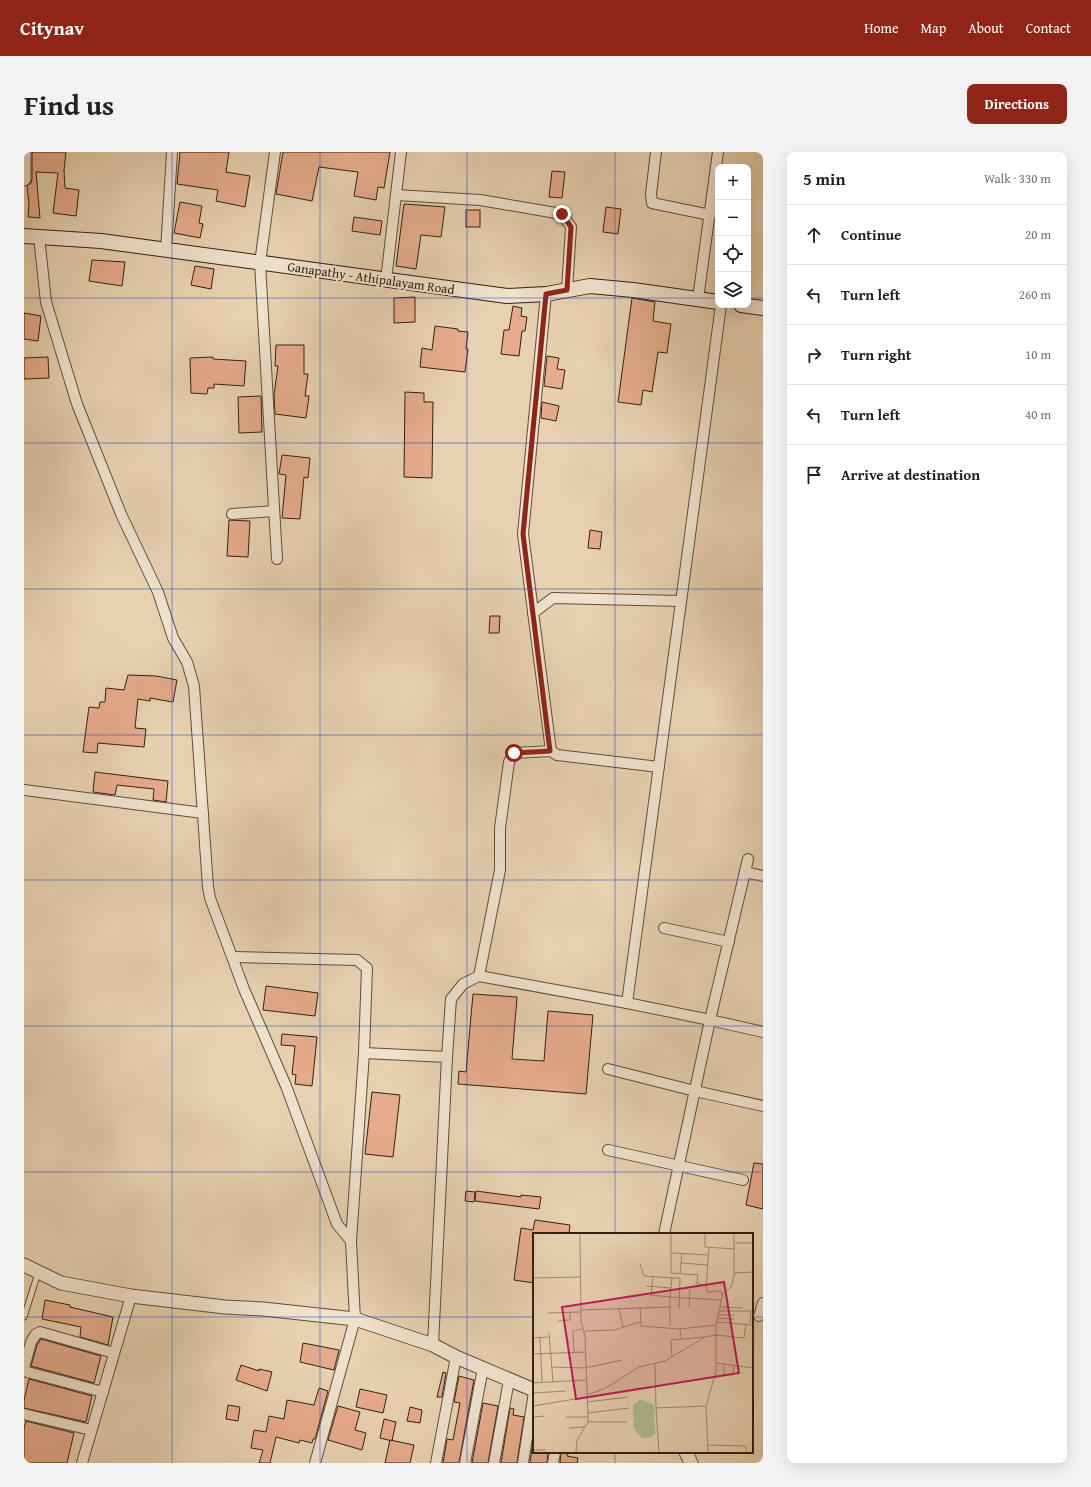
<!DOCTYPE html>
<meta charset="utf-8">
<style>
body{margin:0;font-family:"Gentium Book Plus",serif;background:#f2f2f2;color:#202124}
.controls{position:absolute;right:12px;top:12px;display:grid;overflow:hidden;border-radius:8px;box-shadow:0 4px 16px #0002}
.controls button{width:36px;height:36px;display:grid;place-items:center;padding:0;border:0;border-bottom:1px solid #e0e0e0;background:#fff;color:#202124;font:20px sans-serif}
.stop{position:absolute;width:12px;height:12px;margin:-9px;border:3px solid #8f2418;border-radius:50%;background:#fff}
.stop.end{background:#8f2418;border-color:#fff;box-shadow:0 1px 4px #0008}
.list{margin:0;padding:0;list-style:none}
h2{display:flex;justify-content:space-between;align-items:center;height:52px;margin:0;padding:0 16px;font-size:17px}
h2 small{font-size:13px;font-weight:400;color:#757577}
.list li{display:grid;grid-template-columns:26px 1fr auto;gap:12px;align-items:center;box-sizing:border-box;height:60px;padding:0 16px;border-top:1px solid #e0e0e0}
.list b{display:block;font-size:15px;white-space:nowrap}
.list em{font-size:13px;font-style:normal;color:#757577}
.icon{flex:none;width:22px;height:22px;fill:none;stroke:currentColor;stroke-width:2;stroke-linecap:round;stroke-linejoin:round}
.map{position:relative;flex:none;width:739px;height:1311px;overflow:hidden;border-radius:8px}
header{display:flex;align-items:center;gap:24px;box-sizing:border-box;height:56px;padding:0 20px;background:#8f2418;color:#fff}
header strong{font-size:19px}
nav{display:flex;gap:22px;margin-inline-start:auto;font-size:14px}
.intro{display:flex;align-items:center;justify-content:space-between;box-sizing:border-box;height:96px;padding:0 24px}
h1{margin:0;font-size:28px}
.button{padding:10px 18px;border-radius:8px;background:#8f2418;color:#fff;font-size:14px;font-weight:700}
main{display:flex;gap:24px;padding:0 24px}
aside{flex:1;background:#fff;border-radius:8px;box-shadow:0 4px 16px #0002}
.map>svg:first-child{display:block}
.building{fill:#e5ab8c;stroke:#342011}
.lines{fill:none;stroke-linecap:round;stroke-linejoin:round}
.service-casing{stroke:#614c39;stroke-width:7}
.minor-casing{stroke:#614c39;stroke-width:12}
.tertiary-casing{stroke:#614c39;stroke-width:15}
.secondary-casing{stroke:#342011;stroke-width:16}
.service{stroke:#efe1cc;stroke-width:5}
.minor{stroke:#efe1cc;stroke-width:10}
.tertiary{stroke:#efe1cc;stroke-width:13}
.secondary{stroke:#efe1cc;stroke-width:14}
.route{stroke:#8f2418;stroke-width:5}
.grid{fill:none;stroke:#1d4ed8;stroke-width:1;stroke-opacity:0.55}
.labels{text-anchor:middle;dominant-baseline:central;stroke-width:4;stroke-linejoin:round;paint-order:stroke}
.street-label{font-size:13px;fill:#342011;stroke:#efe1cc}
.inset-road{fill:none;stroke:#9f8a71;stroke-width:1}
.view{fill:#c2185b;fill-opacity:0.15;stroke:#c2185b;stroke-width:2}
.inset-edge{fill:none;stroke:#342011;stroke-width:2}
</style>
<header>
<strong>Citynav</strong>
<nav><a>Home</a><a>Map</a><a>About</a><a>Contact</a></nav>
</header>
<div class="intro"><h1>Find us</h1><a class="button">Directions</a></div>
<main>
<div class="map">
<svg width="739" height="1311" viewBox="0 0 739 1311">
<rect width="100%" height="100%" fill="#e7d1b1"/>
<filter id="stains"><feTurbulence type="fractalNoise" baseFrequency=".005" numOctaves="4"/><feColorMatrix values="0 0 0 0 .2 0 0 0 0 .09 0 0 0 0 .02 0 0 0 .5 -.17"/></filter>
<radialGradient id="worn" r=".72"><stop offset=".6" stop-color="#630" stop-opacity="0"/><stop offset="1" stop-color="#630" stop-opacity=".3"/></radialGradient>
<g class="building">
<polygon points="8,0 42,0 40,18 41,36 55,38 52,64 29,61 34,21 12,20 16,66 4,65 5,52 3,34 7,31 8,27"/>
<polygon points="156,0 205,0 202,20 226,24 221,55 192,49 194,38 153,32"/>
<polygon points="259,0 366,0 360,36 354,35 352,48 330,44 334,20 295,15 288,49 252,42"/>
<polygon points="528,19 541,20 538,46 525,45"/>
<polygon points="156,50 178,54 175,71 179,72 176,86 150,81"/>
<polygon points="380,52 421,55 417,85 397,83 392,117 372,114"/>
<polygon points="582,55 597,57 594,82 579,80"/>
<rect x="442" y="58" width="14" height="17"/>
<polygon points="330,65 358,69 356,83 328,79"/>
<polygon points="68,108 101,110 98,134 65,129"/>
<polygon points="171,114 190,117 187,137 167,133"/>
<polygon points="391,145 391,170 370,171 370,146"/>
<polygon points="608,146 631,150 629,169 647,172 643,201 634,200 628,240 619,238 617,253 594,250"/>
<polygon points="489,154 498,156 497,164 503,165 501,179 498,179 495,204 477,202 480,178 485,178"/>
<polygon points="0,161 17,164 14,189 0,187"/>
<polygon points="411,174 434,177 434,179 444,180 442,197 444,197 441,220 396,215 398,196 408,198"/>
<polygon points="252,193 280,193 280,222 284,222 281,244 285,244 282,266 251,262 250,243 254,214 251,214"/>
<polygon points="523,204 535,206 533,217 541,218 538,237 520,234"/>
<polygon points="24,205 25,226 0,227 0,206"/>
<polygon points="189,205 189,207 222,209 220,234 190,232 190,236 184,236 183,242 167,241 166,206"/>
<polygon points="381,240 400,241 400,250 409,250 408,326 380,325"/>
<polygon points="237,244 238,280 215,281 214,245"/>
<polygon points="518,250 535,254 532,269 517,266"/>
<polygon points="258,303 286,306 284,326 280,325 276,367 258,366 262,323 255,322"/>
<polygon points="205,368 226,369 224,405 203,404"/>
<polygon points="566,378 578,380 576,397 564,396"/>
<polygon points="466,464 476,464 475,481 465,481"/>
<polygon points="104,523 132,524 153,528 149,550 126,546 126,549 114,547 111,576 122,577 120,595 74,591 73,601 59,600 65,555 75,556 76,550 81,550 82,536 100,538"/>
<polygon points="71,620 144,629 142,650 129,648 130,637 93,633 91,643 69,640"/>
<polygon points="242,834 294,841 291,864 239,858"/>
<polygon points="449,842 493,845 488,907 520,909 524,859 569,863 562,942 434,932 435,919 442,920"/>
<polygon points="258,882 293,885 288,934 271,932 272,923 268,922 271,894 257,893"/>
<polygon points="348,940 376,943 369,1005 341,1002"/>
<polygon points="730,1011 739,1012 739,1057 722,1053"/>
<polygon points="442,1039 451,1040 450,1050 441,1049"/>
<polygon points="452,1039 497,1045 497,1043 517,1045 515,1057 451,1049"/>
<polygon points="511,1068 546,1073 545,1082 510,1082 510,1131 490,1128 497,1076 509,1078"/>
<polygon points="21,1148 46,1153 46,1155 89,1165 84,1193 56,1185 57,1175 18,1167"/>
<polygon points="17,1187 77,1204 70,1231 7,1214 13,1193"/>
<polygon points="279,1191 315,1198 310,1218 276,1210"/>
<polygon points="217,1213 235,1219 235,1217 248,1220 243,1239 212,1228"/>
<polygon points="419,1220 422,1221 418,1245 413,1245"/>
<polygon points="435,1224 450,1228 435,1311 419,1311 423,1287 429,1288 436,1251 430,1250"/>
<polygon points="5,1227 68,1244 62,1270 0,1256 0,1248"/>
<polygon points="295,1236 304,1239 291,1287 289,1287 288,1291 276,1288 275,1291 252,1285 246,1311 235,1311 239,1298 227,1296 230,1278 242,1280 245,1264 260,1267 263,1248 290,1253"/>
<polygon points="336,1237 363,1243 359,1261 332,1255"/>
<polygon points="459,1251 474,1254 464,1311 448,1311"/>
<polygon points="204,1253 216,1255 214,1269 202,1267"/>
<polygon points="314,1254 336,1260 331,1278 342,1281 338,1298 304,1288"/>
<polygon points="386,1255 398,1258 396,1271 383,1269"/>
<polygon points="486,1256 490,1257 489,1263 500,1265 493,1311 477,1311"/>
<polygon points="360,1267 372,1270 368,1289 356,1286"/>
<polygon points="2,1269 50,1281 43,1311 0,1311 0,1277"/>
<polygon points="510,1282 510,1300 524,1301 523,1311 506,1311"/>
<polygon points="366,1288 390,1293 386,1311 361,1311"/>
<polygon points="537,1300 544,1300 543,1304 554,1306 553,1311 536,1311"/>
</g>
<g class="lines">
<defs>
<polyline id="service" points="0,1165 14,1121"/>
<g id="minor">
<polyline points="251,0 236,111 253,407"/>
<polyline points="632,0 627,42 628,51 686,63"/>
<polyline points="372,43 456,48 538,62 547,75 543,138"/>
<polyline points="15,85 22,150 53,252 97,362 134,440 149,486 163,510 170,534 184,735 186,746 220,837 262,934 313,1072 327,1089 331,1167 291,1311"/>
<polyline points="142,98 148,0"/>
<polyline points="362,128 377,0"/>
<polyline points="522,142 499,382 527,599"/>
<polyline points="674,147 694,0"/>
<polyline points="208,362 250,359"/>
<polyline points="509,461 529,446 657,449"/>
<polyline points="0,638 179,661"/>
<polyline points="724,707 686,868 739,880"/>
<polyline points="721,720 739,724"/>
<polyline points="640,776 705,790"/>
<polyline points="209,805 333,808 343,816 340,901 327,1089"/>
<polyline points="455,824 476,718 476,676 485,610 490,601 527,599 533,603 635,615"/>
<polyline points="603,851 697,153"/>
<polyline points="340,901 423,905 409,1193"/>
<polyline points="423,905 427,847 439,832 455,824 603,851 686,868 640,1082"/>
<polyline points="584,917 671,939 739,954"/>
<polyline points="584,998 719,1028"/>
<polyline points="735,1164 739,1151"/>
<polyline points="0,1216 7,1190 12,1182 16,1180 90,1201"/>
<polyline points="0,1219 79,1240"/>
<polyline points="0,1262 67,1278"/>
<polyline points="58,1311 107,1144"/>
<polyline points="412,1311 432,1205"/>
<polyline points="441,1311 459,1216"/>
<polyline points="470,1311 485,1228"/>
<polyline points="499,1311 510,1240"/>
<polyline points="529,1311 531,1300"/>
</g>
<g id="tertiary">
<polyline points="0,27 0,0"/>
<polyline points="0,1113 37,1131 107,1144 201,1155 239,1157 331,1167 409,1193 432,1205 510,1238"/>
<polyline points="662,1300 667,1311"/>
</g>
<g id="secondary">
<polyline points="0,84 77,89 483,144 522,142 566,134 609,138 694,150"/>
<polyline points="717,153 739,156"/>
</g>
</defs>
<use href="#service" class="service-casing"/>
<use href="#minor" class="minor-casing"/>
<use href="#tertiary" class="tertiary-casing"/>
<use href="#secondary" class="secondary-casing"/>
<use href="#service" class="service"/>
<use href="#minor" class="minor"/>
<use href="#tertiary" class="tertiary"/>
<use href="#secondary" class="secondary"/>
</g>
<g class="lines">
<polyline class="route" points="490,601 526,599 499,382 522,142 543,138 547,75 538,62"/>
</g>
<path class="grid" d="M148,0V1311M296,0V1311M443,0V1311M591,0V1082M0,146H694M724,146H739M0,291H739M0,437H739M0,583H739M0,728H739M0,874H739M0,1020H739M0,1165H510M728,1165H739M591,1300V1311"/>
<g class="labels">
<g class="street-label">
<text transform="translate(347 126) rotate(8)">Ganapathy - Athipalayam Road</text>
</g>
</g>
<g transform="translate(509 1081)">
<rect width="220" height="220" fill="#e7d1b1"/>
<path d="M108,166L121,172L122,201L116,205H109L101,196L100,172Z" fill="#afbd90"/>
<path class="inset-road" d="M138,1V40L165,42L164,51L173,52M172,1V14L202,16M202,10H220M176,15L173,55L175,59L188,58L189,62M139,20L175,22M148,30L174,32M107,31L111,43L139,45L137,64L117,62M201,40L220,39M147,41L149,20M0,45L48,44M139,45H147L146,76M113,53L138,55M118,62L120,44M156,74L157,57M188,74L209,75M107,75L108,93L147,96M86,76L90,94M48,77L137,74M187,78H220M15,80L48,79M186,82H201M185,85L201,86M25,88L37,87V80M184,89L220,92M217,90L218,78M137,93V64L189,67M52,98L81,97L107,89M16,100L20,149M0,105L16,104M7,105L9,149M148,106L147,96L183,92M41,119L40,98L49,96M0,121L52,119M139,124L138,107L171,104M183,130L220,135M122,131L123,175M191,131V142H200L201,133M18,134L52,135L89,127M0,150L53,147M0,160L33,158M54,162L73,155L106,134L132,128L172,104L182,102L211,105L213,90M54,169L95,164M0,173L54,164M55,180L96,175M0,184L12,183M33,184H55M55,189H94M36,195L52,194M175,212L212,213L214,219M0,217H13M43,219L44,207L55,189V183L52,103L48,88L47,1M126,219L123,175L173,173M175,219L173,173L183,139V92L190,60L198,54L201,43V1"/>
<path class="view" d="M191,49L206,140L43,166L29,74Z"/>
<rect width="220" height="220" class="inset-edge"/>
</g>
<rect width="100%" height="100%" filter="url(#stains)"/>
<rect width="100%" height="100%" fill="url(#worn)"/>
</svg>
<div class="controls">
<button>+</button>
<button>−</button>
<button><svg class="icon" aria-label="locate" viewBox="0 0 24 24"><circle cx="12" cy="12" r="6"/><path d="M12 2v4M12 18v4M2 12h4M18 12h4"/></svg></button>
<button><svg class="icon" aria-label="layers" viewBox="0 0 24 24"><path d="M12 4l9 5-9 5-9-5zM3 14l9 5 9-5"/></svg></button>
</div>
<div class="stop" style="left:490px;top:601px"></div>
<div class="stop end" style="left:538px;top:62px"></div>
</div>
<aside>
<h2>5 min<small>Walk · 330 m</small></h2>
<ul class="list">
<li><svg class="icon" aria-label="ahead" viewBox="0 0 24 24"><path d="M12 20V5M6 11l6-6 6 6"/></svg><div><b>Continue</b></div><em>20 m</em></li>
<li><svg class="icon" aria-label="left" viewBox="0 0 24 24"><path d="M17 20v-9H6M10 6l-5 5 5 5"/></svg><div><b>Turn left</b></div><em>260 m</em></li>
<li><svg class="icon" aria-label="right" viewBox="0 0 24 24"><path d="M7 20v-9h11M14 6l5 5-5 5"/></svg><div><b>Turn right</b></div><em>10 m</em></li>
<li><svg class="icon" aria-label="left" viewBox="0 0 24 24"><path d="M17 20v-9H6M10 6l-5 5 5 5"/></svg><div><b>Turn left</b></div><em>40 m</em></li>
<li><svg class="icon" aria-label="arrive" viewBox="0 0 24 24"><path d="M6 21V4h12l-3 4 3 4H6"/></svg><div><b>Arrive at destination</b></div></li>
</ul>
</aside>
</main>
